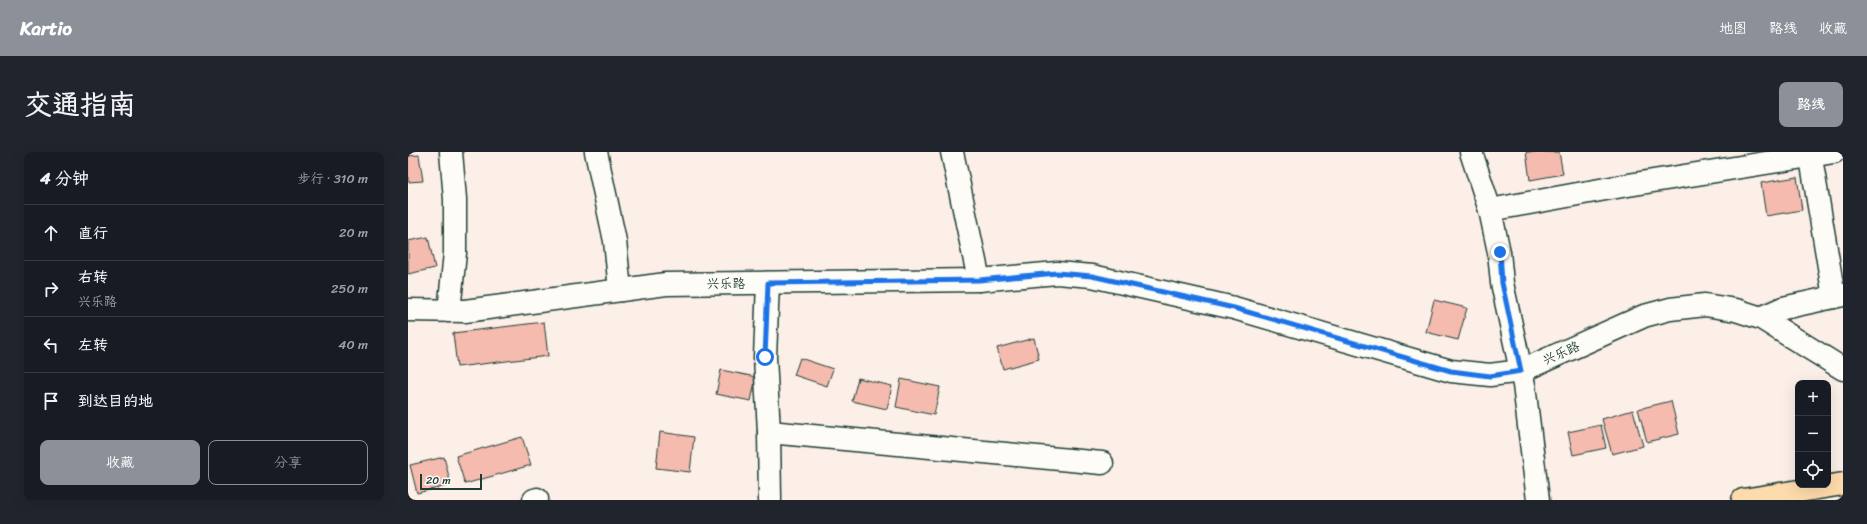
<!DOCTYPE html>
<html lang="zh">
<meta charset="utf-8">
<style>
body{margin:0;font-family:Sriracha,"LXGW WenKai TC",sans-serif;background:#20242c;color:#f1f3f6}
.controls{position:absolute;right:12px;bottom:12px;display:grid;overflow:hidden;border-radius:8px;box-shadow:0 4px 16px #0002}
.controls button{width:36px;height:36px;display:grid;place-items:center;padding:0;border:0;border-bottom:1px solid #363941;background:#171b24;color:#f1f3f6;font:20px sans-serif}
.scale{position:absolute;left:12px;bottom:10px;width:62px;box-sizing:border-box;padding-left:4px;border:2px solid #1f3d34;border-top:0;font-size:11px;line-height:14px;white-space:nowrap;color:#1f3d34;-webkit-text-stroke:3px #fdfcf7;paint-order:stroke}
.stop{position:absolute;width:12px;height:12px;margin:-9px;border:3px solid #1a73e8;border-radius:50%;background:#fff}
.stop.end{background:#1a73e8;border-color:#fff;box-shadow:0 1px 4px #0008}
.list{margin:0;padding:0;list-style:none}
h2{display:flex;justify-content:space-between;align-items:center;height:52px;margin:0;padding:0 16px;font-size:17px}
h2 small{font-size:13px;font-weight:400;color:#9ea1a6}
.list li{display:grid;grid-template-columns:26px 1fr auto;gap:12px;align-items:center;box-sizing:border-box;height:56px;padding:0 16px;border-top:1px solid #363941}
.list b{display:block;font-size:15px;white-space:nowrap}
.list p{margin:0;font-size:13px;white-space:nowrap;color:#9ea1a6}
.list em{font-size:13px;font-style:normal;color:#9ea1a6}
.actions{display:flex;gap:8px;padding:12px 16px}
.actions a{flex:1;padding:9px 0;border:1px solid #8c9099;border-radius:8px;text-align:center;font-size:14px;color:#8c9099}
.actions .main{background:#8c9099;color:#fff}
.icon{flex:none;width:22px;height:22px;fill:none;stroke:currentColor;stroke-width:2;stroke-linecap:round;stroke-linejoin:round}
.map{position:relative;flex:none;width:1435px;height:348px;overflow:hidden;border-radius:8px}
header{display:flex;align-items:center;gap:24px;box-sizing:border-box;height:56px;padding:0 20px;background:#8c9099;color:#fff}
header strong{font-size:19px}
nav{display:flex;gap:22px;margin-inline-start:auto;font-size:14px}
.intro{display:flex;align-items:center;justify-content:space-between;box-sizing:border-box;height:96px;padding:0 24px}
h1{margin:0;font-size:28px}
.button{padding:10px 18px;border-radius:8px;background:#8c9099;color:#fff;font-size:14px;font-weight:700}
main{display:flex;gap:24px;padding:0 24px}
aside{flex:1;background:#171b24;border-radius:8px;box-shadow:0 4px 16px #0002}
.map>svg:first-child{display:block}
.building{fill:#f5bbae;stroke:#1f3d34}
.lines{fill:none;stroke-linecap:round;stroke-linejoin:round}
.minor-casing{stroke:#1f3d34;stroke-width:25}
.major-casing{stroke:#1f3d34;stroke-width:25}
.minor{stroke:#fdfcf7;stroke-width:22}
.major{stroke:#fedbac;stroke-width:22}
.route{stroke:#1a73e8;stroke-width:5}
.labels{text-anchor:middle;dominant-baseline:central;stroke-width:3;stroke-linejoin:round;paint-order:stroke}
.street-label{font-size:13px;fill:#1f3d34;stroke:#fdfcf7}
</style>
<header>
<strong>Kartio</strong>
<nav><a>地图</a><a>路线</a><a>收藏</a></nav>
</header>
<div class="intro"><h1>交通指南</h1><a class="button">路线</a></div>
<main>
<aside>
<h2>4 分钟<small>步行 · 310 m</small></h2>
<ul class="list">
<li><svg class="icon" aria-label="ahead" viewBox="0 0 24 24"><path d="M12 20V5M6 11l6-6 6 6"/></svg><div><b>直行</b></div><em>20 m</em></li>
<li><svg class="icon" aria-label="right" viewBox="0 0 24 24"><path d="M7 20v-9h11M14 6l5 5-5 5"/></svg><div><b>右转</b><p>兴乐路</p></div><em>250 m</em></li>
<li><svg class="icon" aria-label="left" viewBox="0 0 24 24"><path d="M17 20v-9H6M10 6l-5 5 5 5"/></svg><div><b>左转</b></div><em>40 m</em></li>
<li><svg class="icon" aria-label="arrive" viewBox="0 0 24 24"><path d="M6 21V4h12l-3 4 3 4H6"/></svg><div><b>到达目的地</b></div></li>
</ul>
<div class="actions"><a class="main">收藏</a><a>分享</a></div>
</aside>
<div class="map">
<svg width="1435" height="348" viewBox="0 0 1435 348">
<rect width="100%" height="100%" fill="#fbefe8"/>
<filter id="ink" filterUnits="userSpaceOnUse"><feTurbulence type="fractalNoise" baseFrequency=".025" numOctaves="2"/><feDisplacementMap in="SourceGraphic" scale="8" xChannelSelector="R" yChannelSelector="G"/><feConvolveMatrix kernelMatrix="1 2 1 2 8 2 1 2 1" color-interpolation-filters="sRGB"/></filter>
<g filter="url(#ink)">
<g class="building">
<polygon points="1118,0 1151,0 1155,22 1122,28"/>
<polygon points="11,3 15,29 0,30 0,4"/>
<polygon points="1389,25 1394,58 1358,64 1353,31"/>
<polygon points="20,85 27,116 0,122 0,89"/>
<polygon points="1026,148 1059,156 1050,188 1018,180"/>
<polygon points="136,170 140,204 49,215 45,181"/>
<polygon points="626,186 631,207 595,217 589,196"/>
<polygon points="392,206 425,217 419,234 386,223"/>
<polygon points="313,218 348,225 343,249 308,242"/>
<polygon points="450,226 484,234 479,257 444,249"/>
<polygon points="493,227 532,235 526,263 488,255"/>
<polygon points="1263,249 1271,282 1239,290 1230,257"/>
<polygon points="1225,258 1235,294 1204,302 1194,267"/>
<polygon points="1193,273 1198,296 1165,303 1160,280"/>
<polygon points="252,280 286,285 282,320 248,316"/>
<polygon points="114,285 123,313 57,332 48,304"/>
<polygon points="36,305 43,333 9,341 2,313"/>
</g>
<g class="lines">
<defs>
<g id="minor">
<polyline points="188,0 207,89 212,138"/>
<polyline points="544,0 571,128"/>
<polyline points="1063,0 1082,58 1091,100 1094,131 1116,233 1130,348"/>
<polyline points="1402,0 1426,145"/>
<polyline points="1082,58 1214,34 1426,0"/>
<polyline points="360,131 357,205 361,280 362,348"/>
<polyline points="0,158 57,159 258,132 571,128 649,121 684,124 826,156 1043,219 1082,223 1113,219 1236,164 1262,157 1297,153 1328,158 1353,166 1435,217"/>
<polyline points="41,159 47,101 47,47 43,0"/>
<polyline points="1353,166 1375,156 1435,143"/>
<polyline points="361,280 694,311"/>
<polyline points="126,348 129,347"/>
</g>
<polyline id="major" points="1335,348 1435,332"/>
</defs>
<use href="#minor" class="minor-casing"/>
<use href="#major" class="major-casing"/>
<use href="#minor" class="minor"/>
<use href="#major" class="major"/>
</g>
</g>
<g class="lines" filter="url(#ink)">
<polyline class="route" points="357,205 360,131 571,128 649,121 684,124 826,156 1043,219 1082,224 1113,219 1094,131 1092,100"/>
</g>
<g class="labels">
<g class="street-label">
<text x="318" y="131">兴乐路</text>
<text transform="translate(1153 201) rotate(-24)">兴乐路</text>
</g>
</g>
</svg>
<div class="controls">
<button>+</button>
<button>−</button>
<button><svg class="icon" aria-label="locate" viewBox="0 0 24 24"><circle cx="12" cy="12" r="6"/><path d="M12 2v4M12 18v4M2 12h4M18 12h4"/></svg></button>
</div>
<div class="scale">20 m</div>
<div class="stop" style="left:357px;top:205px"></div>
<div class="stop end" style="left:1092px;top:100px"></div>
</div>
</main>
